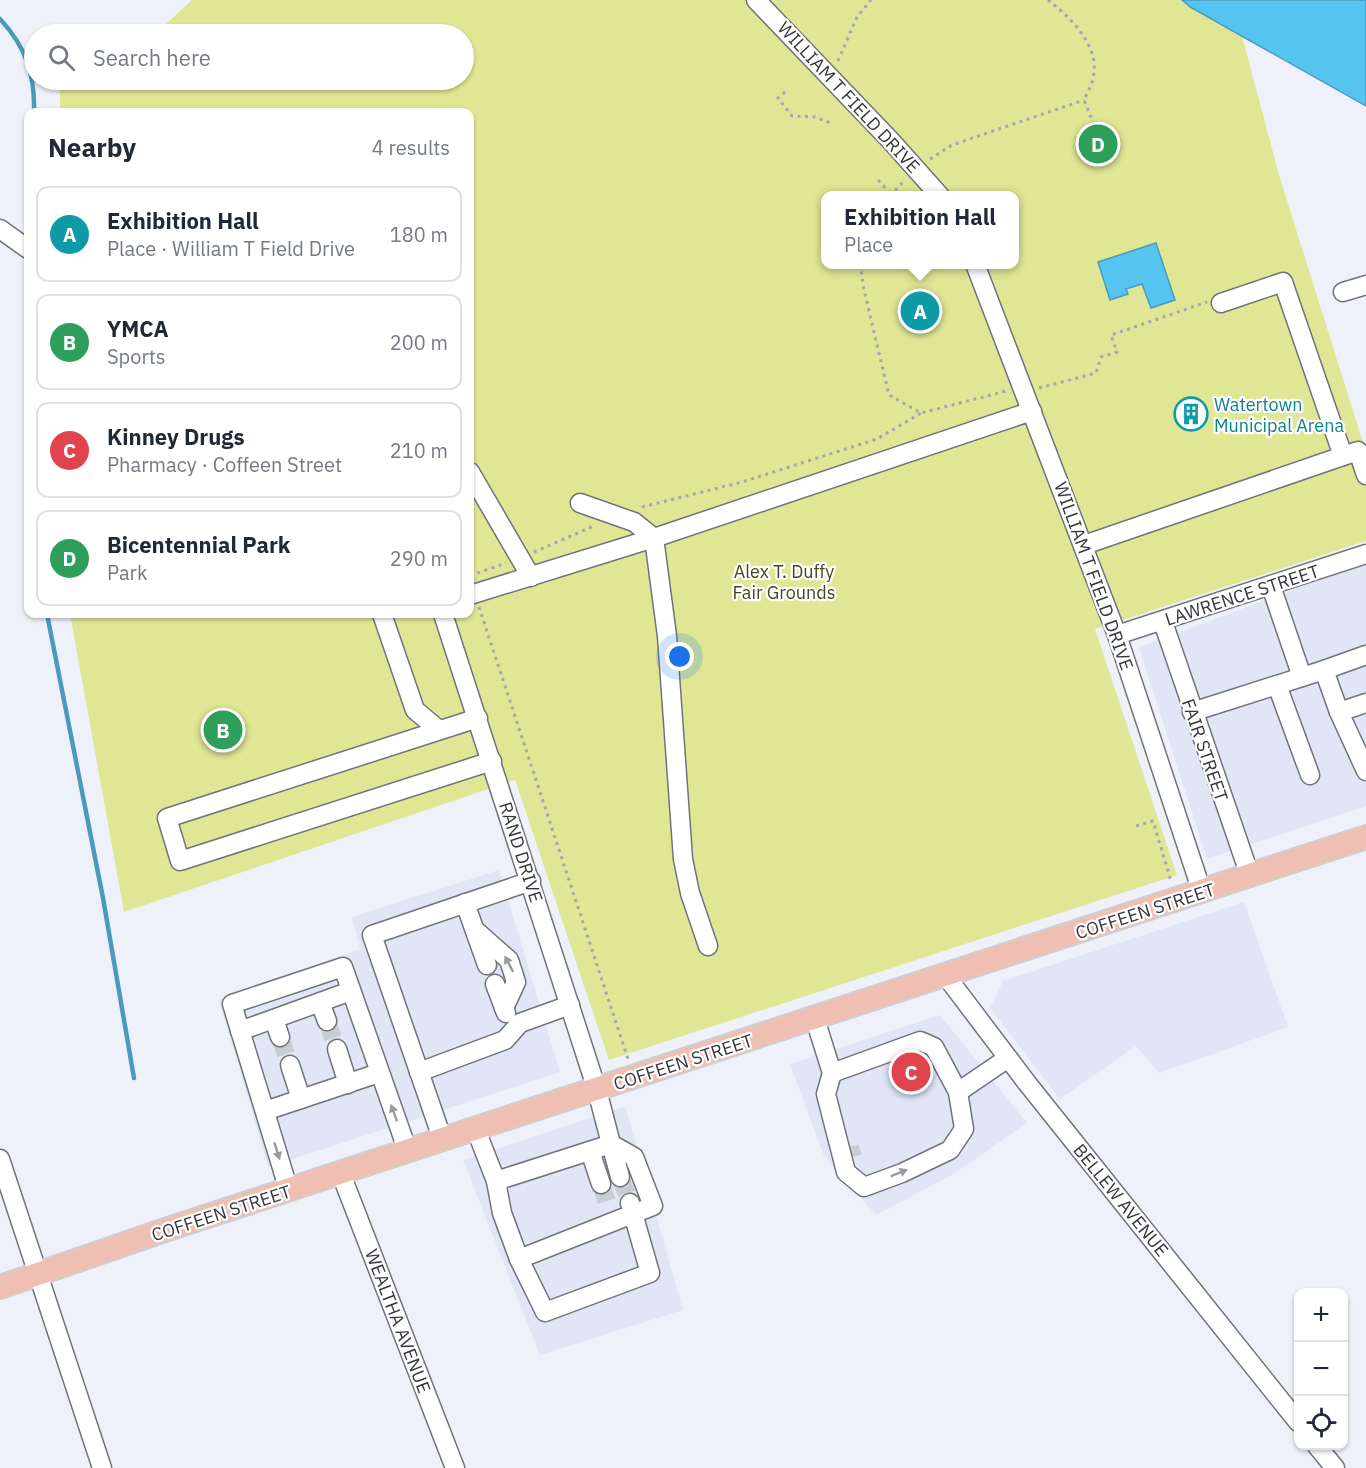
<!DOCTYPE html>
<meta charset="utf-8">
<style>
body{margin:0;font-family:"IBM Plex Sans",sans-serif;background:#f6f6f7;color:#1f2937}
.controls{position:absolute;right:18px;bottom:18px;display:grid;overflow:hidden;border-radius:12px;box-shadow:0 2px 4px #0004}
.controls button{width:54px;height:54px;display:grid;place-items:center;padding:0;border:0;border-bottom:2px solid #e0e1e3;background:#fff;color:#1f2937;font:30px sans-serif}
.you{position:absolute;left:680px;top:657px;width:21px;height:21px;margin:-15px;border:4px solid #fff;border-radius:50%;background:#1a73e8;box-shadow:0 0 0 9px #1a73e833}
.badge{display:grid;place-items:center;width:39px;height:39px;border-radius:50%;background:#d93025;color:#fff;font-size:20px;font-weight:700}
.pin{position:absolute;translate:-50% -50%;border:3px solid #fff;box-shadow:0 2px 6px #0006}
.popup{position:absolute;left:821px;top:191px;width:198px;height:78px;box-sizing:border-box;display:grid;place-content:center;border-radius:12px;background:#fff;filter:drop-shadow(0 2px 4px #0005);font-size:20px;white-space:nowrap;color:#747a83}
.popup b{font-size:22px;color:#1f2937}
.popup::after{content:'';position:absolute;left:50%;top:100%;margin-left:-12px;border:12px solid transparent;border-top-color:#fff}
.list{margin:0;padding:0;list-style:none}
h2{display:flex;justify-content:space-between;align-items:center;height:78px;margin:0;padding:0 24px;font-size:26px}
h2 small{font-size:20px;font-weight:400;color:#747a83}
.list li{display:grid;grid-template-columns:39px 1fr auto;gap:18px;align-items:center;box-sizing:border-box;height:96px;margin:0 12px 12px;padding:0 12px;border:2px solid #e0e1e3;border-radius:12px}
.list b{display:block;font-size:22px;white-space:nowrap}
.list p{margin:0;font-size:20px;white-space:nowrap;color:#747a83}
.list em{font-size:20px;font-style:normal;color:#747a83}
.icon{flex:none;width:33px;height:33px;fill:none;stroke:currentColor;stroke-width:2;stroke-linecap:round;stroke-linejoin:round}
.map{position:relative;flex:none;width:1366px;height:1468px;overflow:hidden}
.search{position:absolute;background:#fff;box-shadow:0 2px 4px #0004;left:24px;top:24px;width:450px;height:66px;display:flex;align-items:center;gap:15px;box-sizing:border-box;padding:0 21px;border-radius:33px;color:#747a83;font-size:22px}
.panel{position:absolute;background:#fff;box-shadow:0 2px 4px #0004;left:24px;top:108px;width:450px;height:510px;border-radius:12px}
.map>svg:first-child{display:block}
.built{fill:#e0e6f6}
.green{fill:#dfe795;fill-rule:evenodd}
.water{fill:#56c4f1;stroke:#4c9aba;stroke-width:1.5}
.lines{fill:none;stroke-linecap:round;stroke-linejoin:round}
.stream{stroke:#4c9aba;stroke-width:4.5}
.minor-tunnel{stroke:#c9ccd4;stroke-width:18;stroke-dasharray:18 9;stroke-linecap:butt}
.minor-casing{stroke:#70737b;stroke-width:21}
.major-casing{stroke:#cfcfd0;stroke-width:26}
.path{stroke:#a5a7ae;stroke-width:3;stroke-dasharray:3 4.5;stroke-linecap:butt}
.minor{stroke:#fff;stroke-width:18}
.major{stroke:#f0bfb3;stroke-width:22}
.oneway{fill:#9a9b9d}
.labels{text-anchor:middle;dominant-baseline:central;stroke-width:4.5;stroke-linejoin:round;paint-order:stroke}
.street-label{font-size:18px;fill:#36373b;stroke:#fff}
.culture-label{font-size:18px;fill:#0d838f;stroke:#fff;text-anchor:start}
.park-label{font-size:18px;fill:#444720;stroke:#fff}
</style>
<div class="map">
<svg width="1366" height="1468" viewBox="0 0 1366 1468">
<rect width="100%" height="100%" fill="#eef1fa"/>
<g class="built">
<polygon points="1366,563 1366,806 1207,859 1139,647"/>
<polygon points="499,870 560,1072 268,1167 219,1000 360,949 352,917"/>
<polygon points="1244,902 1288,1027 1159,1073 1136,1046 1060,1099 990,1008 1003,981"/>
<polygon points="940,1015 1027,1123 955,1173 876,1215 824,1156 790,1064"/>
<polygon points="625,1106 683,1310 540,1355 463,1160"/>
</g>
<path class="green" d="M192,0H1182L1242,36L1279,175L1366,452V541L1095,629L1177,875L609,1060L515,780L124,912L70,614H470V112H60V80H464V34H155ZM826,196H1014V264H826Z"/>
<g class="water">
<polygon points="1182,0 1366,0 1366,106 1190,7"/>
<polygon points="1156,243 1175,300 1151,308 1142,284 1126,289 1128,294 1110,300 1098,262"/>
</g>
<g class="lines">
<g class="stream">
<path d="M0,19C26,47 35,74 34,112"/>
<polyline points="28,418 28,505"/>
<polyline points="47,614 103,898 134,1078"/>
</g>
<g class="minor-tunnel">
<polyline points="327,1021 337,1049"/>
<polyline points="280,1037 290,1065"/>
<polyline points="850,1147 853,1157"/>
<polyline points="620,1177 630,1202"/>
<polyline points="601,1184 609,1209"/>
</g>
<defs>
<g id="minor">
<polyline points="756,0 891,141 940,196"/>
<polyline points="0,229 28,249"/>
<polyline points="975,264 1117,635 1202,892"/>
<polyline points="1343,292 1366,285"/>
<polyline points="1343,456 1358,451 1366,475"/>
<polyline points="470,472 531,577"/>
<polyline points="580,503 634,522 654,538 667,636 683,859 690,893 708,946"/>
<polyline points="1084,545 1343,456 1283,282 1221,303"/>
<polyline points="1271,586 1302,677"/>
<polyline points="470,595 654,538 1032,411"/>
<polyline points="382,614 415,710 439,730"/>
<polyline points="443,614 597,1090 611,1144 496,1181 476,1130"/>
<polyline points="1163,622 1250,876"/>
<polyline points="1117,635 1366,554"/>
<polyline points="1277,685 1310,775"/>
<polyline points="1366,703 1339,712 1366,771"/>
<polyline points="1192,712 1324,670"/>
<polyline points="1339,712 1324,670 1366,655"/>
<polyline points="478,718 167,818 180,861 492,761"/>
<polyline points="465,903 487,965"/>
<polyline points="475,930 509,960 516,982 504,1008"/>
<polyline points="946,976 1027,1083 1298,1422"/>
<polyline points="495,984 506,1013"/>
<polyline points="320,1002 327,1021"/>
<polyline points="274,1019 280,1037"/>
<polyline points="815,1019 832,1073 826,1094 846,1172 864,1187 902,1173 950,1150 964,1129 958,1092"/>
<polyline points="240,1031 351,991"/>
<polyline points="337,1049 348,1084"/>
<polyline points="290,1065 301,1099"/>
<polyline points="419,1072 505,1040 520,1023 570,1005"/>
<polyline points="832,1073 920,1041 934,1047 958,1092 1008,1058"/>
<polyline points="265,1111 379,1073"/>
<polyline points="443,1141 372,935 531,881"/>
<polyline points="611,1144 620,1177"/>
<polyline points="590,1151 601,1184"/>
<polyline points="0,1159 102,1468"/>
<polyline points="341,1174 455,1468"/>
<polyline points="496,1181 502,1213 519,1259 653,1206 634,1157 611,1144"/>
<polyline points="289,1191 232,1004 343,967 408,1152"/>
<polyline points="519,1259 545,1312 650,1273 630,1203"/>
<polyline points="1317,1446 1335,1468"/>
</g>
<polyline id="major" points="0,1287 165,1230 1366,837"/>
</defs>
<use href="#minor" class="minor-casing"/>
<use href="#major" class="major-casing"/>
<g class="path">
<path d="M1048,0C1070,17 1101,46 1093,78C1092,85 1087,93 1084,100L1097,132L1074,139"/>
<polyline points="838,61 857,17 871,0"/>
<polyline points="785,92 778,98 792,116 815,117 833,124"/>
<polyline points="930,159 952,145 1084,100"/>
<polyline points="878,180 891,194"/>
<polyline points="890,196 904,181"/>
<polyline points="860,264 864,290 889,395 921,413 1006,391"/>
<polyline points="1039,388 1096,373 1101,357 1117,352 1111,335 1207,302"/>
<polyline points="642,507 742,482 877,439 921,413"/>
<polyline points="534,552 594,526"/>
<polyline points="470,573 475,574 506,563"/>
<polyline points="479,607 628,1059"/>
<polyline points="1136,826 1153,821 1171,881"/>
</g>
<use href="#minor" class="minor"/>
<use href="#major" class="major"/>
</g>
<defs><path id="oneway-solid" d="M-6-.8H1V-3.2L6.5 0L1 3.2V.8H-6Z" transform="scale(1.5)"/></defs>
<g class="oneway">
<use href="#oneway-solid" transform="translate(509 964) rotate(-118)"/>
<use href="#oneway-solid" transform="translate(394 1113) rotate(-110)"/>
<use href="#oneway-solid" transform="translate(277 1151) rotate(73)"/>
<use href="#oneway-solid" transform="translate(899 1173) rotate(-22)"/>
</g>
<defs>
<symbol id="building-ring" viewBox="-11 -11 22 22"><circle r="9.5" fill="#fff" stroke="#0f9aa8" stroke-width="1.5"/><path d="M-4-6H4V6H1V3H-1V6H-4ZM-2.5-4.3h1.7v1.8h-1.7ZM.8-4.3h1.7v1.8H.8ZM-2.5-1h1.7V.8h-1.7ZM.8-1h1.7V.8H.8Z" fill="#0f9aa8"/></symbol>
</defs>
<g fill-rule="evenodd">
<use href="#building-ring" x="1172" y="395" width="38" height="38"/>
</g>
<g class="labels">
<g class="street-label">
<text transform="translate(849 97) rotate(47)">WILLIAM T FIELD DRIVE</text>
<text transform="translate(1094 576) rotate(70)">WILLIAM T FIELD DRIVE</text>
<text transform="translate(1242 595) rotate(-18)">LAWRENCE STREET</text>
<text transform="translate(1205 750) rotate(71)">FAIR STREET</text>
<text transform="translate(521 852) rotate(72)">RAND DRIVE</text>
<text transform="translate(1145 911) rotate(-18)">COFFEEN STREET</text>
<text transform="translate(683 1062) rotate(-18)">COFFEEN STREET</text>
<text transform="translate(1121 1200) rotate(51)">BELLEW AVENUE</text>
<text transform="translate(221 1213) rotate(-18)">COFFEEN STREET</text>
<text transform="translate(398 1321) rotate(69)">WEALTHA AVENUE</text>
</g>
<g class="culture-label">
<text x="1214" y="404">Watertown<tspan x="1214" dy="21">Municipal Arena</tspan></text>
</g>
<g class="park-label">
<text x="784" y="571">Alex T. Duffy<tspan x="784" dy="21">Fair Grounds</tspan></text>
</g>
</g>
</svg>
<div class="controls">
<button>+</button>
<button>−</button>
<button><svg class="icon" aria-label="locate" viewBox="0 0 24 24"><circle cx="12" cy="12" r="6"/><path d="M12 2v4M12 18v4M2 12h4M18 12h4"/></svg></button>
</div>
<div class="you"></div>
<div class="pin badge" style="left:920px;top:311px;background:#0f9aa8">A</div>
<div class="popup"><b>Exhibition Hall</b>Place</div>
<div class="pin badge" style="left:223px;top:730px;background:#2e9e5b">B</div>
<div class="pin badge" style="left:911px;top:1072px;background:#e0444e">C</div>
<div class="pin badge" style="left:1098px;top:144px;background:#2e9e5b">D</div>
<div class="search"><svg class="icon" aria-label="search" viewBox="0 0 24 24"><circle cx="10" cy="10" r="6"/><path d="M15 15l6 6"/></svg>Search here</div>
<section class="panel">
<h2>Nearby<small>4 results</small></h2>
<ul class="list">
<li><span class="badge" style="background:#0f9aa8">A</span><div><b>Exhibition Hall</b><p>Place · William T Field Drive</p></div><em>180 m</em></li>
<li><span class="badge" style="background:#2e9e5b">B</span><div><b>YMCA</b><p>Sports</p></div><em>200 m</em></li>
<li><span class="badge" style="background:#e0444e">C</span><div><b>Kinney Drugs</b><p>Pharmacy · Coffeen Street</p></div><em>210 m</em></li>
<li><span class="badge" style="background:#2e9e5b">D</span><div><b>Bicentennial Park</b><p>Park</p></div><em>290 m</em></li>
</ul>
</section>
</div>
